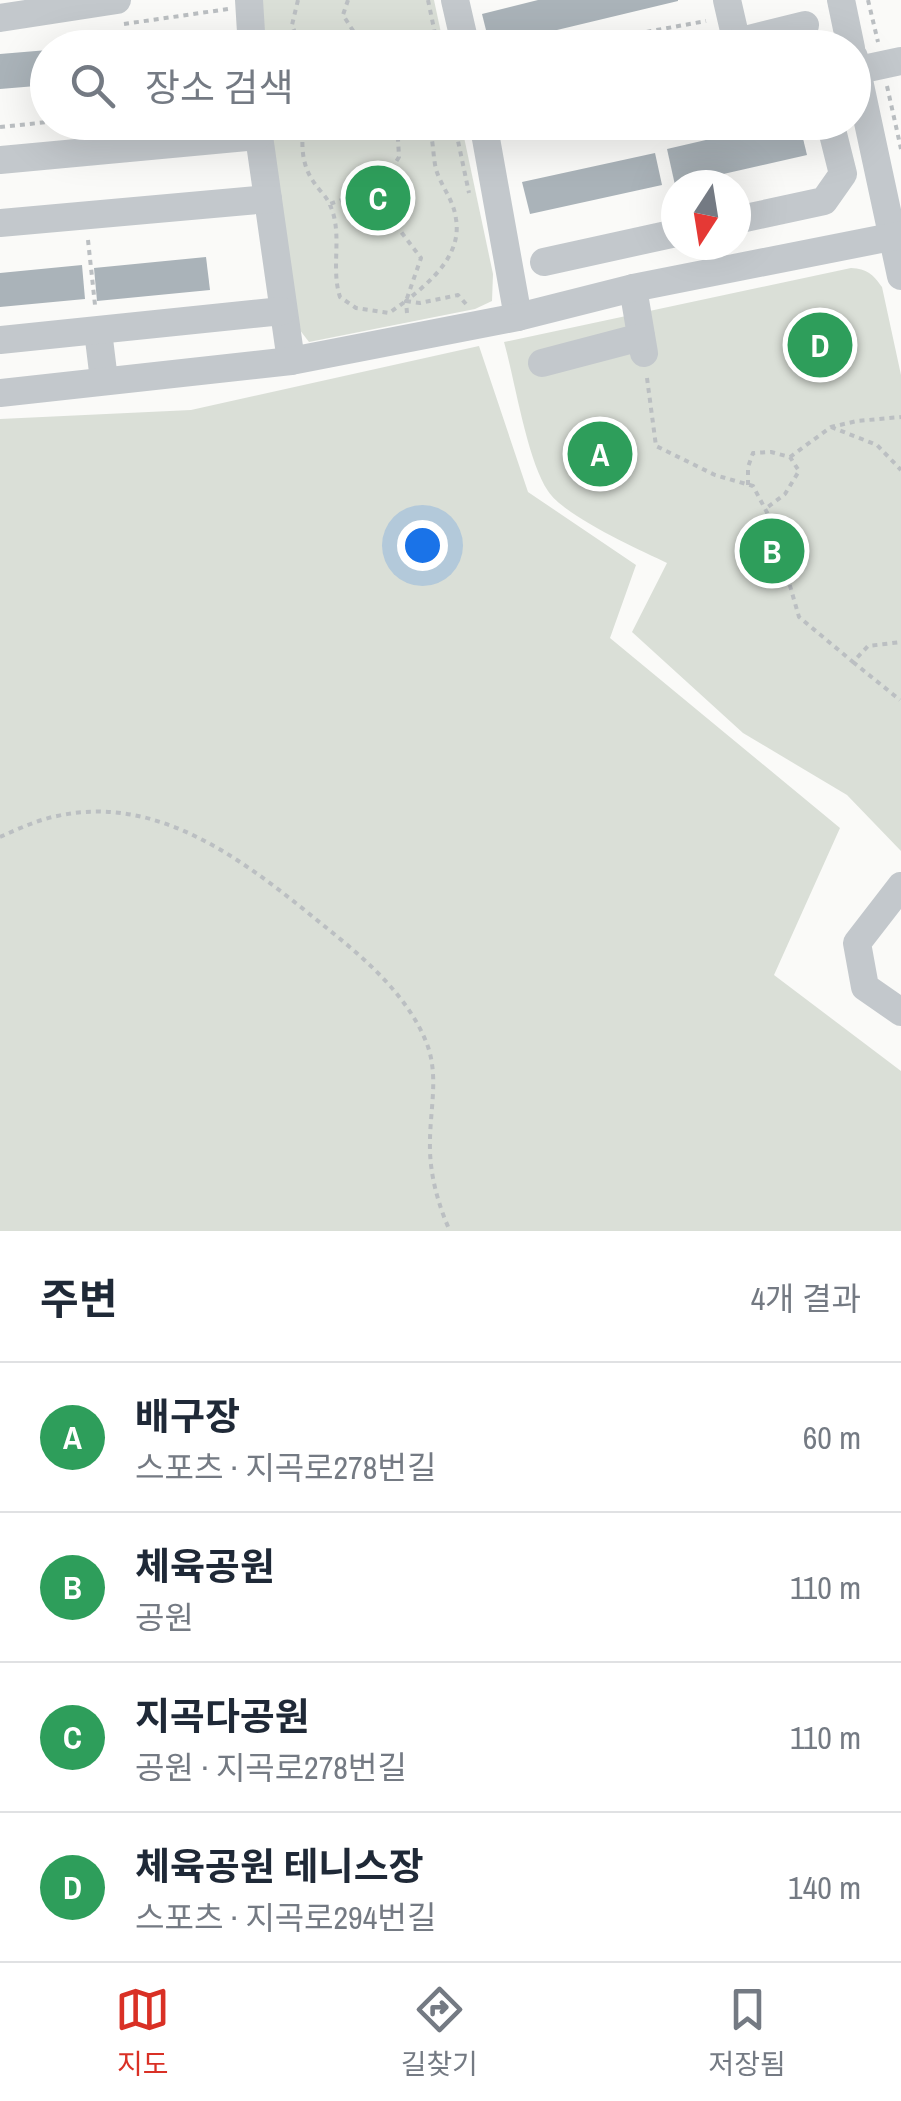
<!DOCTYPE html>
<html lang="ko">
<meta charset="utf-8">
<style>
body{margin:0;font-family:"Archivo Narrow","Noto Sans KR",sans-serif;background:#f2f2f3;color:#1f2937}
.compass{position:absolute;left:661px;top:170px;width:90px;height:90px;border-radius:50%;background:#fff;box-shadow:0 10px 40px #0002;rotate:192deg}
.you{position:absolute;left:422px;top:545px;width:35px;height:35px;margin:-25px;border:8px solid #fff;border-radius:50%;background:#1a73e8;box-shadow:0 0 0 15px #1a73e833}
.badge{display:grid;place-items:center;width:65px;height:65px;border-radius:50%;background:#d93025;color:#fff;font-size:32px;font-weight:700}
.pin{position:absolute;translate:-50% -50%;border:5px solid #fff;box-shadow:0 2px 10px #0006}
.list{margin:0;padding:0;list-style:none}
h2{display:flex;justify-content:space-between;align-items:center;height:130px;margin:0;padding:0 40px;font-size:42px}
h2 small{font-size:32px;font-weight:400;color:#747a83}
.list li{display:grid;grid-template-columns:65px 1fr auto;gap:30px;align-items:center;box-sizing:border-box;height:150px;padding:0 40px;border-top:2px solid #e0e1e3}
.list b{display:block;font-size:38px;white-space:nowrap}
.list p{margin:0;font-size:32px;white-space:nowrap;color:#747a83}
.list em{font-size:32px;font-style:normal;color:#747a83}
.icon{flex:none;width:55px;height:55px;fill:none;stroke:currentColor;stroke-width:2;stroke-linecap:round;stroke-linejoin:round}
.map{position:relative;flex:none;width:901px;height:1231px;overflow:hidden}
.search{position:absolute;background:#fff;box-shadow:0 10px 40px #0002;left:30px;right:30px;top:30px;height:110px;display:flex;align-items:center;gap:25px;box-sizing:border-box;padding:0 35px;border-radius:55px;color:#747a83;font-size:38px}
.sheet{height:730px;background:#fff}
nav{display:flex;justify-content:space-around;align-items:center;box-sizing:border-box;height:140px;border-top:2px solid #e0e1e3;background:#fff;font-size:28px;color:#747a83}
nav a{display:grid;justify-items:center;gap:5px}
nav .on{color:#d93025}
.map>svg:first-child{display:block}
.green{fill:#dadfd7}
.building{fill:#aab3b9}
.lines{fill:none;stroke-linecap:round;stroke-linejoin:round}
.path{stroke:#bbbfc2;stroke-width:4;stroke-dasharray:5 5;stroke-linecap:butt}
.minor{stroke:#c3c8cc;stroke-width:28}
</style>
<div class="map">
<svg width="901" height="1231" viewBox="0 0 901 1231">
<rect width="100%" height="100%" fill="#fafaf8"/>
<g class="green">
<polygon points="251,0 434,0 444,47 258,47"/>
<polygon points="268,123 461,123 493,274 492,301 475,309 309,342 296,325"/>
<path d="M851,268C867,269 873,274 882,287L901,375V851L847,795L743,733L632,632L667,563C638,549 564,516 548,491C527,460 515,381 504,342Z"/>
<polygon points="479,346 528,492 636,565 610,638 840,828 774,975 901,1071 901,1231 0,1231 0,419 191,410"/>
</g>
<g class="building">
<polygon points="538,0 678,0 678,1 490,46 482,14"/>
<polygon points="198,33 201,48 116,48 116,45"/>
<polygon points="48,50 48,85 0,89 0,54"/>
<polygon points="784,122 799,122 807,155 675,185 667,149"/>
<polygon points="655,153 662,185 530,214 522,182"/>
<polygon points="206,257 210,290 97,301 94,268"/>
<polygon points="82,265 85,299 0,307 0,273"/>
</g>
<g class="lines">
<g class="path">
<polyline points="298,0 292,25 301,48"/>
<polyline points="348,0 343,15 364,48"/>
<polyline points="428,0 438,48"/>
<polyline points="868,0 878,42"/>
<polyline points="124,24 228,9"/>
<polyline points="67,48 72,32"/>
<polyline points="558,48 706,21"/>
<polyline points="887,86 901,149"/>
<path d="M304,122C301,145 301,165 315,184C319,190 326,196 329,203C344,232 330,267 340,297L356,308L389,313L406,301L421,258L392,220L386,178L364,192L330,204"/>
<polyline points="454,122 469,193"/>
<polyline points="0,127 48,122"/>
<polyline points="386,178 399,157 397,122"/>
<polyline points="88,240 95,305"/>
<polyline points="406,301 420,303 458,295 466,304"/>
<path d="M407,313L406,301C431,281 462,255 456,219C454,202 444,190 438,175C431,158 436,137 425,122"/>
<polyline points="647,378 656,446 715,475 753,486 771,520 799,617 853,662 868,646 901,642"/>
<polyline points="831,427 877,445 901,470"/>
<polyline points="790,457 831,427 857,421 901,417"/>
<polyline points="748,485 748,467 753,453 771,452 790,457 799,471 785,494 765,509"/>
<polyline points="853,662 900,700"/>
<path d="M0,837C18,829 37,820 57,816C161,793 248,864 323,925C363,957 408,995 427,1044C439,1076 430,1109 430,1142C429,1172 438,1205 450,1231"/>
</g>
<g class="minor">
<polyline points="249,0 252,48"/>
<polyline points="455,0 466,48"/>
<polyline points="727,0 738,48"/>
<polyline points="841,0 851,48"/>
<polyline points="0,18 117,0"/>
<polyline points="713,48 805,25"/>
<polyline points="854,57 901,276"/>
<polyline points="854,71 901,61"/>
<polyline points="257,122 291,361"/>
<polyline points="483,122 518,317"/>
<polyline points="0,160 258,136"/>
<polyline points="736,220 824,201 843,174 830,122"/>
<polyline points="0,223 268,199"/>
<polyline points="544,262 676,233"/>
<polyline points="633,288 644,353"/>
<polyline points="98,331 104,380"/>
<polyline points="0,340 282,311"/>
<polyline points="542,363 641,337"/>
<polyline points="0,393 291,361 518,317 633,288 901,235"/>
<polyline points="901,886 857,943 865,987 901,1012"/>
</g>
</g>
</svg>
<svg class="compass" viewBox="-18 -18 36 36"><path d="M0-13l5 13h-10z" fill="#e53935"/><path d="M0 13l5-13h-10z" fill="#747a83"/></svg>
<div class="you"></div>
<div class="pin badge" style="left:600px;top:454px;background:#2e9e5b">A</div>
<div class="pin badge" style="left:772px;top:551px;background:#2e9e5b">B</div>
<div class="pin badge" style="left:378px;top:198px;background:#2e9e5b">C</div>
<div class="pin badge" style="left:820px;top:345px;background:#2e9e5b">D</div>
<div class="search"><svg class="icon" aria-label="search" viewBox="0 0 24 24"><circle cx="10" cy="10" r="6"/><path d="M15 15l6 6"/></svg>장소 검색</div>
</div>
<section class="sheet">
<h2>주변<small>4개 결과</small></h2>
<ul class="list">
<li><span class="badge" style="background:#2e9e5b">A</span><div><b>배구장</b><p>스포츠 · 지곡로278번길</p></div><em>60 m</em></li>
<li><span class="badge" style="background:#2e9e5b">B</span><div><b>체육공원</b><p>공원</p></div><em>110 m</em></li>
<li><span class="badge" style="background:#2e9e5b">C</span><div><b>지곡다공원</b><p>공원 · 지곡로278번길</p></div><em>110 m</em></li>
<li><span class="badge" style="background:#2e9e5b">D</span><div><b>체육공원 테니스장</b><p>스포츠 · 지곡로294번길</p></div><em>140 m</em></li>
</ul>
</section>
<nav>
<a class="on"><svg class="icon" aria-label="map" viewBox="0 0 24 24"><path d="M3 6l6-2 6 2 6-2v14l-6 2-6-2-6 2zM9 4v14M15 6v14"/></svg>지도</a>
<a><svg class="icon" aria-label="directions" viewBox="0 0 24 24"><path d="M12 3l9 9-9 9-9-9zM9 14v-3h6M13 9l2 2-2 2"/></svg>길찾기</a>
<a><svg class="icon" aria-label="saved" viewBox="0 0 24 24"><path d="M7 4h10v16l-5-4-5 4z"/></svg>저장됨</a>
</nav>
